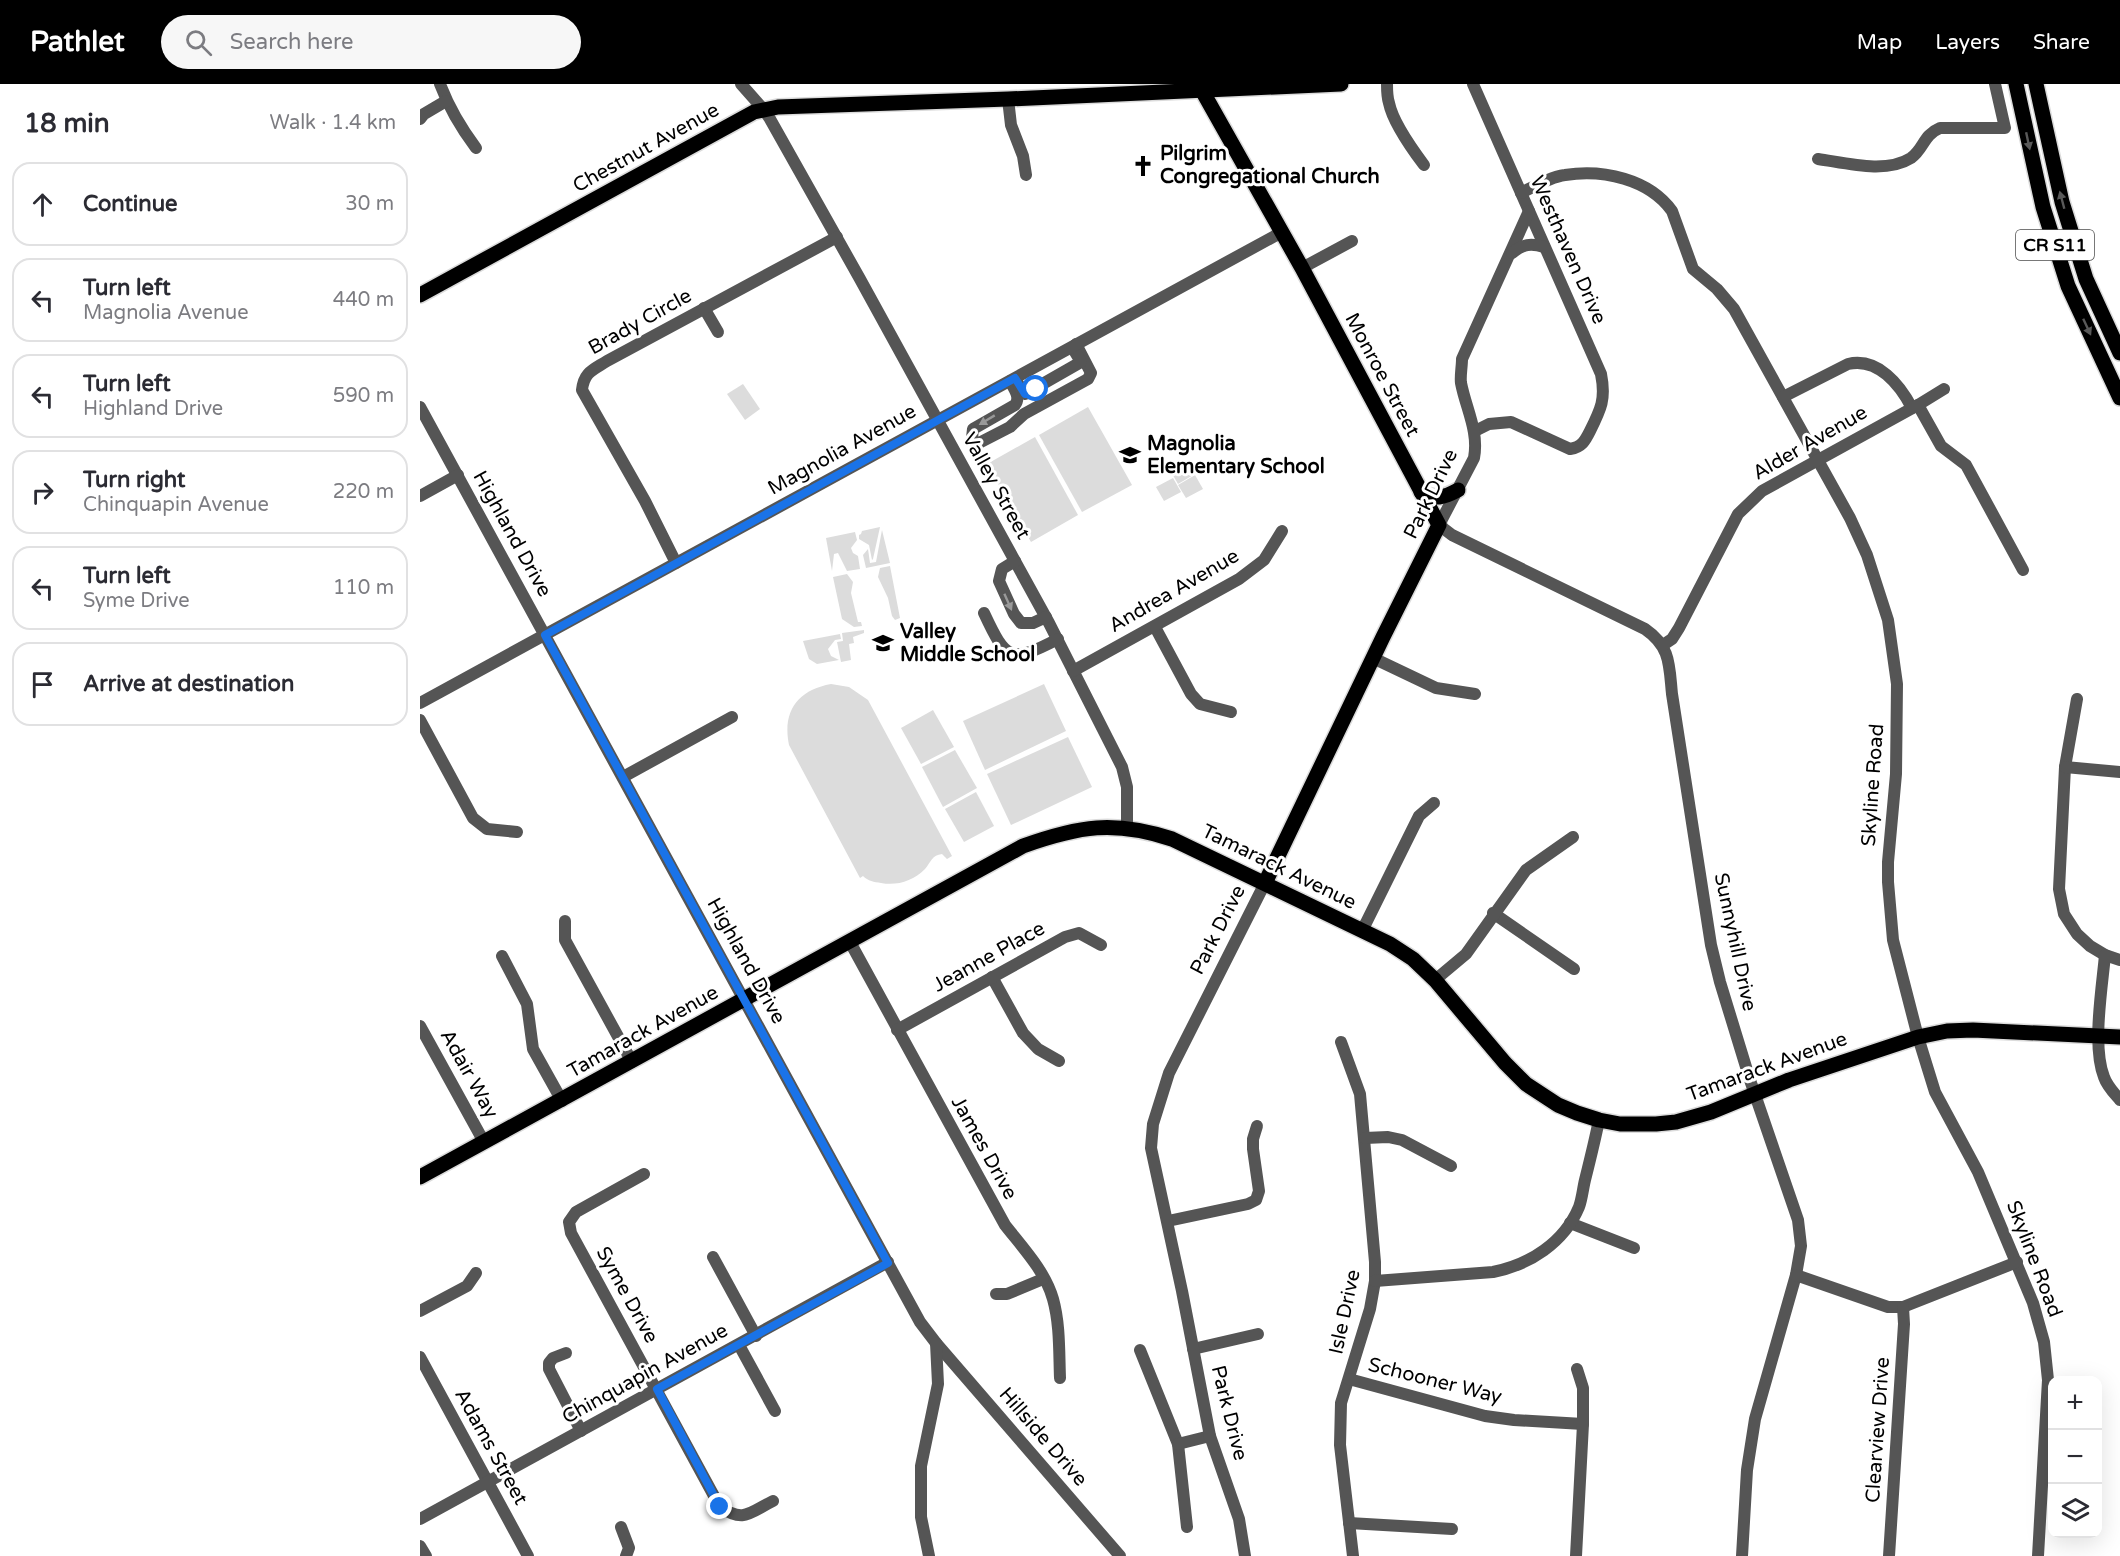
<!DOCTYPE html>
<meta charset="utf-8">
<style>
body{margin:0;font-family:"Varela Round",sans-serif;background:#f7f7f7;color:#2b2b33}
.controls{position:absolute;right:18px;bottom:18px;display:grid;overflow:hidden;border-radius:12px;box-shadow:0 6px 24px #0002}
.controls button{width:54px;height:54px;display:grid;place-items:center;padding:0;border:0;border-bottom:2px solid #e1e1e2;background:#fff;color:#2b2b33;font:30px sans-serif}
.stop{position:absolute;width:18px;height:18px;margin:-14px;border:4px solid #1a73e8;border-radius:50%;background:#fff}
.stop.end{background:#1a73e8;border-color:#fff;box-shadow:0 2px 6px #0008}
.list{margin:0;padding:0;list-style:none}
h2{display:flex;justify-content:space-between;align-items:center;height:78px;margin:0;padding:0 24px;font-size:26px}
h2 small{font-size:20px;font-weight:400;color:#7c7c81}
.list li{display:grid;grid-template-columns:39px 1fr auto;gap:18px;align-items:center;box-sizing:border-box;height:84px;margin:0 12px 12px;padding:0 12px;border:2px solid #e1e1e2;border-radius:18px}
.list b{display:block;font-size:22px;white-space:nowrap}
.list p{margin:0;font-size:20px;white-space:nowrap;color:#7c7c81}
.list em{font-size:20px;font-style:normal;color:#7c7c81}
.icon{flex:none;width:33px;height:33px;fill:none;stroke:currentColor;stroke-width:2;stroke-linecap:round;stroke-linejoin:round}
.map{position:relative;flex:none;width:1700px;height:1472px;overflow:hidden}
header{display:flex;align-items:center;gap:36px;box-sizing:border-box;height:84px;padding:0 30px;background:#000;color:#fff}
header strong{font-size:28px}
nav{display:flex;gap:33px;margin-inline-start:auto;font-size:21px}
.search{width:420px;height:54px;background:#f7f7f7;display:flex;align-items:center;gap:15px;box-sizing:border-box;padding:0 21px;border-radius:33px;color:#7c7c81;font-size:22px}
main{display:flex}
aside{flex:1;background:#fff}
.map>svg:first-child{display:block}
.green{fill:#dcdcdc}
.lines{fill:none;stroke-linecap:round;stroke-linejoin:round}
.major-casing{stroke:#dbdbdb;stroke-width:18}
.minor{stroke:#555;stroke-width:12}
.major{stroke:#000;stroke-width:15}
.oneway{fill:#595959}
.oneway2{fill:#999}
.route{stroke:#1a73e8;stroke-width:8}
.labels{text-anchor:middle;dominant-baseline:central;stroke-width:6;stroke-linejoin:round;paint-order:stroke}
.shield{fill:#fff;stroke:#4c4c4c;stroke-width:1.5}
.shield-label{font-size:18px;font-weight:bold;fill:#000}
.street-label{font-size:20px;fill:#000;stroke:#fff}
.poi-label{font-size:20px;font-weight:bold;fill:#000;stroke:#fff;text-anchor:start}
</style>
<header>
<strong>Pathlet</strong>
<div class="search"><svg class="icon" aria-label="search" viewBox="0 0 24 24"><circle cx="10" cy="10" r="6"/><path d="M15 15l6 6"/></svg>Search here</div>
<nav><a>Map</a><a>Layers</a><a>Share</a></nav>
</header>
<main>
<aside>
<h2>18 min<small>Walk · 1.4 km</small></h2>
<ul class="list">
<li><svg class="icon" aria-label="ahead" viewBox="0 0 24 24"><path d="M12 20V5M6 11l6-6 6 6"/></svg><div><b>Continue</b></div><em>30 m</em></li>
<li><svg class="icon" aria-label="left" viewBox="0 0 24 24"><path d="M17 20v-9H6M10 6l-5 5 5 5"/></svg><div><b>Turn left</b><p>Magnolia Avenue</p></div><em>440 m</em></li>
<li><svg class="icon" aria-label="left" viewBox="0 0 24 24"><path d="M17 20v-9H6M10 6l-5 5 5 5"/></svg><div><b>Turn left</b><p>Highland Drive</p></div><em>590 m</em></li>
<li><svg class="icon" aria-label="right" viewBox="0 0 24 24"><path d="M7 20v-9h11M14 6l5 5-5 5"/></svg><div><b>Turn right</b><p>Chinquapin Avenue</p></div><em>220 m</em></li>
<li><svg class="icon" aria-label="left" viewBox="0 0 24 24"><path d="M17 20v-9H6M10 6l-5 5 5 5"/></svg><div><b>Turn left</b><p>Syme Drive</p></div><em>110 m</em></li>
<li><svg class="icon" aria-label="arrive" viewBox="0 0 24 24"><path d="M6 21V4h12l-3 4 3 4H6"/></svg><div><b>Arrive at destination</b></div></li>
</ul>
</aside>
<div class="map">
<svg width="1700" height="1472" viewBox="0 0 1700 1472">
<rect width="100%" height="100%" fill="#fff"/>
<g class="green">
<polygon points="323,300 340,325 325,336 307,310"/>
<polygon points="668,323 712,401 662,428 619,351"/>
<polygon points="615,353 658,431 611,458 567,380"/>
<polygon points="767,377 775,390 758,400 750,386"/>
<polygon points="775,391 783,405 766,414 758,401"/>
<polygon points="753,394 761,408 744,417 736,403"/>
<polygon points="460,443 453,475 452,476 449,461 439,455 439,451 441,450 442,447"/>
<polygon points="462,446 470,479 446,484 443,471 448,465 450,479 456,478"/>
<polygon points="435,448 437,456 431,464 433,469 438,472 440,485 427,487 418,469 414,470 412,487 406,454"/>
<polygon points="470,482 480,534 475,536 472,532 468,514 458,493 460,484"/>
<polygon points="427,490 433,498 431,509 438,538 441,538 442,542 434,543 422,535 413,493"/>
<polygon points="444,546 444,549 433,553 434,559 429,560 431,576 421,578 417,558 423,557 422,549"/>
<polygon points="420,550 421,555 415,556 408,565 411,572 419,576 397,580 389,575 383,557"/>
<path d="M411,600L429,603L448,616L532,772L527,775L522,770C512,771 511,778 505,785C493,797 477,802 461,799C454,798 448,797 443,792L440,794L369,661C362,627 378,606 411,600Z"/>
<polygon points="624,600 646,647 565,686 543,637"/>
<polygon points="513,626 534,663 501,680 481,644"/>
<polygon points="648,653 672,703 591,741 567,690"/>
<polygon points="535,666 557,704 523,723 502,683"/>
<polygon points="556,708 574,742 544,758 525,725"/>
</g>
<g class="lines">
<defs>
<g id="major">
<polyline points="1596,0 1623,123 1648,202 1700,314"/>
<polyline points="1616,0 1642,118 1666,195 1700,269"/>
<polyline points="779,1 882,184 1019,441 963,553 845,799"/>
<polyline points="0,211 334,28 358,23 588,15 921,0"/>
<path d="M1001,408C1016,416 1023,414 1038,406"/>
<path d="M0,1093L603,762C659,742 694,736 752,755L970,860L993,875L1015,896L1085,979L1106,1000L1138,1021L1157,1029L1179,1036L1200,1040H1236L1256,1038L1291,1028L1369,996L1498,953L1527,947L1553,946L1700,953"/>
</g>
</defs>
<use href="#major" class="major-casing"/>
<g class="minor">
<path d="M20,0C29,24 41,44 56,64"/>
<polyline points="321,0 344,26 350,35 440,195 629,539 702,683 707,703 707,744"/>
<path d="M967,0C967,6 967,13 969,19C973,39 992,65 1004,81"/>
<path d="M1053,0L1181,290C1186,315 1181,325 1170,347C1165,357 1162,363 1150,365L1091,338L1069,340L1055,347"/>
<polyline points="588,15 591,41 603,72 606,91"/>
<polyline points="0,35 4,30 26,17"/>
<path d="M1398,75C1426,79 1466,90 1491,74C1504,65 1503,51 1520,44H1585L1575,0"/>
<path d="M1101,109C1115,102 1130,93 1145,91C1183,85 1229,95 1252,127L1273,185L1297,205L1314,225L1430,434L1447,471L1468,536L1477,600L1476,690L1468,778V798L1473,856L1498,953L1515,1008L1558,1088L1613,1219L1624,1258L1628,1296L1618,1472"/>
<path d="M1109,127L1042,275C1042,283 1040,292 1041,299C1046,325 1059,347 1054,374L1019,441L1032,451L1225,545C1251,563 1249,581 1252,610L1291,861L1300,898L1330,996L1378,1136L1381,1162L1376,1191L1335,1335L1327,1386L1322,1472"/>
<path d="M1092,169C1103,160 1111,159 1124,163"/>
<polyline points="882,184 932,157"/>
<polyline points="284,224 298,248"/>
<path d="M590,297C594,305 601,313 595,321L553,345L552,354L557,360L590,343L604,330L668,295L671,289L656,260"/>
<polyline points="597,298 605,310 661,278 655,268"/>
<path d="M1363,313L1428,280C1458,273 1480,301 1492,324"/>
<polyline points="1498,321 1521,362 1546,381 1603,486"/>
<polyline points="0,323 500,1238 516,1259 700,1472"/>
<polyline points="0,412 38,391"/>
<polyline points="595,477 582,485 579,497 594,530 601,539 613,539 626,533"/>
<path d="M256,479L225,417L162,306C164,288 173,286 187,277L417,153"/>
<path d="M564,529C586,576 590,580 638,555"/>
<polyline points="735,543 771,610 780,620 811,628"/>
<polyline points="1243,561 1252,555 1259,544 1318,430 1342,407 1498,321 1524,305"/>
<polyline points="953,574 1016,604 1055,610"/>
<polyline points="653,587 819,495 844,476 862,447"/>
<polyline points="1657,615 1645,683 1639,805 1644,830 1657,850 1670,862 1685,871 1700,876"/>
<polyline points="0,619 862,148"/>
<polyline points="0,636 53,734 67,745 97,748"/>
<polyline points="1645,683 1700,688"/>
<polyline points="203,693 312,633"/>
<polyline points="1073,829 1154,885"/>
<polyline points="145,837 145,856 212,978"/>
<polyline points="942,847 999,732 1014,719"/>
<path d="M430,858L585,1141C603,1164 625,1187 633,1215C640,1240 639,1268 640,1294"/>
<path d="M1685,871C1682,904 1672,963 1684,993C1687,1002 1694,1009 1700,1016"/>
<polyline points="82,872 107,920 113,965 142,1017"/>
<polyline points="572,893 603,949 618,965 639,977"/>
<polyline points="1015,896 1046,870 1106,786 1153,753"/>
<polyline points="0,942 64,1058"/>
<polyline points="477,946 645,853 659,849 681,861"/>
<polyline points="921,958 940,1010 955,1178 955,1197 950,1225 921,1319 920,1361 933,1472"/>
<polyline points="945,1054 968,1053 982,1056 1031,1082"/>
<path d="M224,1090L156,1128L149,1138L151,1149L300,1423C324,1439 329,1429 353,1417"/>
<polyline points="748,1137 828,1120 836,1116 839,1107 833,1065 833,1055 837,1042"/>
<polyline points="1150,1139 1214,1164"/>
<polyline points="293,1173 336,1252"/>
<polyline points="1376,1191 1468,1223 1483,1223 1597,1178"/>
<path d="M955,1197L1073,1188C1109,1181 1144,1159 1159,1123C1162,1115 1163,1104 1165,1096C1170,1076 1175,1056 1179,1036"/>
<polyline points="576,1210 587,1210 623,1195"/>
<polyline points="0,1227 47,1202 56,1189"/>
<polyline points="319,1261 355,1327"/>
<polyline points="773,1265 838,1250"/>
<polyline points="720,1266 758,1360 767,1443"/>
<polyline points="146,1269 133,1274 129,1279 129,1285 161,1347"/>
<polyline points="0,1273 108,1472"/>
<polyline points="929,1295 1065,1332 1094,1336 1163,1340"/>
<polyline points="758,1360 790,1352"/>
<polyline points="0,1435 468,1178"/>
<polyline points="929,1439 1032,1445"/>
<polyline points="201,1443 209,1464 206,1472"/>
<polyline points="0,1462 6,1472"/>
<polyline points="509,1472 501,1433 501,1382 518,1300 516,1259"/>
<polyline points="825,1472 819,1435 790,1352 762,1207 731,1064 733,1040 749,989 845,799"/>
<polyline points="1156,1472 1163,1340 1163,1304 1157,1285"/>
<polyline points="1469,1472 1484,1240 1483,1223"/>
</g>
<use href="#major" class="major"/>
</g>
<defs><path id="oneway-solid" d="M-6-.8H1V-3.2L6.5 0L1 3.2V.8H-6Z" transform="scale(1.5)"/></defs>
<g class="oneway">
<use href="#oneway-solid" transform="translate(1608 57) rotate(78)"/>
<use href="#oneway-solid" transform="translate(1642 116) rotate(-105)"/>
<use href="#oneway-solid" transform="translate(1667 243) rotate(65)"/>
</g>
<g class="oneway2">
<use href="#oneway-solid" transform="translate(567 336) rotate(149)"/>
<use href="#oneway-solid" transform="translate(588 518) rotate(66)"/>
</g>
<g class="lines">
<polyline class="route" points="300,1423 237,1305 468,1179 125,551 595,294 605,310 616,305"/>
</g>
<defs>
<symbol id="church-bare" viewBox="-9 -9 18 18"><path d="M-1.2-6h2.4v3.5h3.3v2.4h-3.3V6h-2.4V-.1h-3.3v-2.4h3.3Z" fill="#000" stroke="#fff" stroke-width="2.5" paint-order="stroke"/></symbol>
<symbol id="school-bare" viewBox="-9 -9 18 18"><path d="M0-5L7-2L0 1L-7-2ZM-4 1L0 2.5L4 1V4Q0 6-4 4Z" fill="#000" stroke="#fff" stroke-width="2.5" paint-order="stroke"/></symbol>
</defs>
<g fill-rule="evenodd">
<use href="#church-bare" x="708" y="67" width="30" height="30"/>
<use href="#school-bare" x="695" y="356" width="30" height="30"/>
<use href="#school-bare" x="448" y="544" width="30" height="30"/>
</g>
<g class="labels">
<rect class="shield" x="1596" y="146" width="78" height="30" rx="4.5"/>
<g class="shield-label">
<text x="1635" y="161">CR S11</text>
</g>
<g class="street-label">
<text transform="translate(226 64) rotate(-29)">Chestnut Avenue</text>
<text transform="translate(1148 166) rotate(66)">Westhaven Drive</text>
<text transform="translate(220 238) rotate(-29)">Brady Circle</text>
<text transform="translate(962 291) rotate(62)">Monroe Street</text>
<text transform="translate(1390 359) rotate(-30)">Alder Avenue</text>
<text transform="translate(422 366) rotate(-29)">Magnolia Avenue</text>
<text transform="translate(576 402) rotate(61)">Valley Street</text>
<text transform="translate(1011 410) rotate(-64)">Park Drive</text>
<text transform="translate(92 450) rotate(61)">Highland Drive</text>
<text transform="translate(754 507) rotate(-30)">Andrea Avenue</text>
<text transform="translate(1453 701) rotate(-86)">Skyline Road</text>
<text transform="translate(859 783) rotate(26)">Tamarack Avenue</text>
<text transform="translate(798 846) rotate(-63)">Park Drive</text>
<text transform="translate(1315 858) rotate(78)">Sunnyhill Drive</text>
<text transform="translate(569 873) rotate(-29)">Jeanne Place</text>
<text transform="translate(326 877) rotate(61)">Highland Drive</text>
<text transform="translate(223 948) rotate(-29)">Tamarack Avenue</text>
<text transform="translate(1347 983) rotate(-20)">Tamarack Avenue</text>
<text transform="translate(49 990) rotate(61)">Adair Way</text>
<text transform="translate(564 1064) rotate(61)">James Drive</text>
<text transform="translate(1614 1175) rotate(69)">Skyline Road</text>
<text transform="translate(207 1211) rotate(61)">Syme Drive</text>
<text transform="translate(925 1228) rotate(-78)">Isle Drive</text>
<text transform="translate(225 1290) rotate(-29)">Chinquapin Avenue</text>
<text transform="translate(1015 1297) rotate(14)">Schooner Way</text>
<text transform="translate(809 1329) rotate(76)">Park Drive</text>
<text transform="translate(1458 1346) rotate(-86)">Clearview Drive</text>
<text transform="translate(623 1353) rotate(49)">Hillside Drive</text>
<text transform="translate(71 1363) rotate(61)">Adams Street</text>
</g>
<g class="poi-label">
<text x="740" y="70">Pilgrim<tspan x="740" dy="23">Congregational Church</tspan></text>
<text x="727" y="360">Magnolia<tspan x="727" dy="23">Elementary School</tspan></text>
<text x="480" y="548">Valley<tspan x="480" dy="23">Middle School</tspan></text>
</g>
</g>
</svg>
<div class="controls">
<button>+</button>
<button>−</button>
<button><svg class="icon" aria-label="layers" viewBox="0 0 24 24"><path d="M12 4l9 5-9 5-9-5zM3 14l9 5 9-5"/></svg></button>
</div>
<div class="stop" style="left:616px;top:305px"></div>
<div class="stop end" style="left:300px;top:1423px"></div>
</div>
</main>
